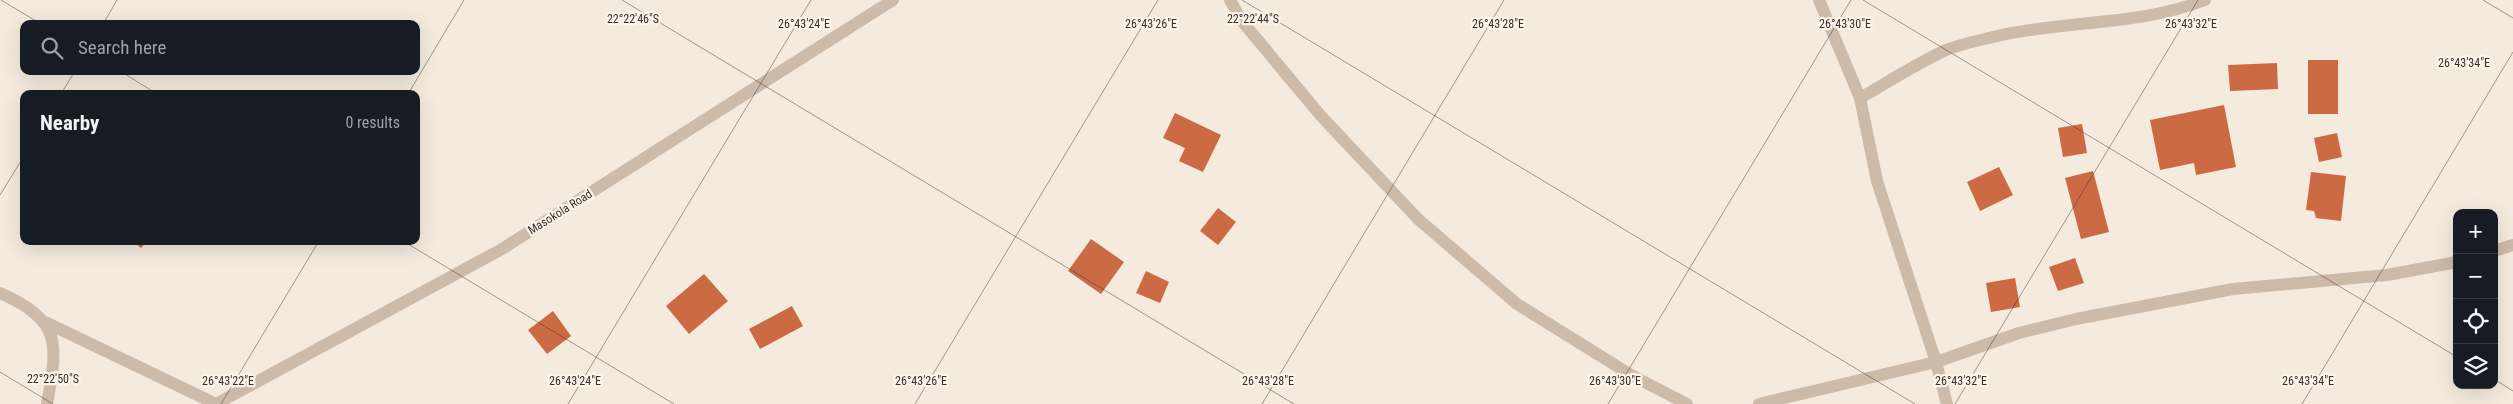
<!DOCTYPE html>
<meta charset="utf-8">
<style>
body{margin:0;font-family:"Roboto Condensed",sans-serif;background:#20242c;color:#f1f3f6}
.controls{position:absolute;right:15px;bottom:15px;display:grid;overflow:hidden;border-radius:10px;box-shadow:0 5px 20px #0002}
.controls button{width:45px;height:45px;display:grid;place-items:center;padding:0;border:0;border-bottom:1px solid #363941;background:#171b24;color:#f1f3f6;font:25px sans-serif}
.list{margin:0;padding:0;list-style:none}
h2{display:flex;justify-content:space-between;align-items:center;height:65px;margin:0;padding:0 20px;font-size:21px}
h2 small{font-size:16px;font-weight:400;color:#9ea1a6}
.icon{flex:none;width:28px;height:28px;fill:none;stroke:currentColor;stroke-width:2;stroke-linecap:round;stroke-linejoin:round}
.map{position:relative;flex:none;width:2513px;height:404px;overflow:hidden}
.search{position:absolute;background:#171b24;box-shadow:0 5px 20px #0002;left:20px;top:20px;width:400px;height:55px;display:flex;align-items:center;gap:12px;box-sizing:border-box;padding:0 18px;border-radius:10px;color:#9ea1a6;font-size:19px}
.panel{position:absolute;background:#171b24;box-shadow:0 5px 20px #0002;left:20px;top:90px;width:400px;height:155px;border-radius:10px}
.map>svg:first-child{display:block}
.building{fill:#cc6a44}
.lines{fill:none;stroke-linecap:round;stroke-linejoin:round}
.street{stroke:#cdbba9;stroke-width:12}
.ticks{fill:none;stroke:#3a2f29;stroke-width:1;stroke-opacity:0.45}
.labels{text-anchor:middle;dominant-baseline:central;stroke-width:4.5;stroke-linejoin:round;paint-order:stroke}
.street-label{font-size:12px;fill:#3a2f29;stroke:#fbf4eb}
.ticks-label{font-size:12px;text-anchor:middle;fill:#3a2f29;stroke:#fbf4eb;stroke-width:4.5;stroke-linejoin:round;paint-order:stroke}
</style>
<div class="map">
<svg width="2513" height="404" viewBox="0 0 2513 404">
<rect width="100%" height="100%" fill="#f4eade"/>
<g class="building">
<rect x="2308" y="60" width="30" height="54"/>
<polygon points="2277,63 2278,89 2230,91 2228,65"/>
<polygon points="2224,105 2236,167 2196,175 2194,163 2160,170 2150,120"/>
<polygon points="1175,113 1221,135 1203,172 1179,161 1185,148 1163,138"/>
<polygon points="2082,124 2087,153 2063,157 2058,128"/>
<polygon points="2337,133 2342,157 2319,162 2314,138"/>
<polygon points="1999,167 2013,195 1980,211 1967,182"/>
<polygon points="2093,171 2109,232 2081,239 2065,178"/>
<polygon points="2311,172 2346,176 2341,221 2316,218 2314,211 2306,210"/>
<polygon points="1218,208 1236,222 1218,245 1200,231"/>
<polygon points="1091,239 1124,262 1101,294 1068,271"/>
<polygon points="133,241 147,241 141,248"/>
<polygon points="2075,258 2084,283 2058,291 2049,267"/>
<polygon points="1146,271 1169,282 1160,303 1136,293"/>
<polygon points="704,274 728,301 689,334 666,306"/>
<polygon points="2015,278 2020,307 1991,312 1986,283"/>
<polygon points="792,306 803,326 760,349 749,329"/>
<polygon points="553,311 571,336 547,354 528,330"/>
</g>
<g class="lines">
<g class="street">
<polyline points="1230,0 1241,20 1321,116 1418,219 1517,304 1631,375 1687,404"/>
<polyline points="1819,0 1860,98 1877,181 1936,362 1947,404"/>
<path d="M1860,98C1888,82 1916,64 1946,50C1961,44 1981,40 1997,36C2066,20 2139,26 2205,0"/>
<polyline points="2494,251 2513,245"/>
<path d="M0,293C62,321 58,343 47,404"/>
<polyline points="45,322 216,404"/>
<polyline points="216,404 502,249 893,0"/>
<polyline points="1759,404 1936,362 2019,333 2076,319 2233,289 2387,275 2457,262"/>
</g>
</g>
<path class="ticks" d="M1,0L41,24M622,0L1294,404M1242,0L1915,404M1863,0L2457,357M2483,0L2513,18M103,24L117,0M120,71L157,94M61,94L75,71M408,94L464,0M0,195L24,156M403,241L674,404M0,372L53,404M2494,379L2513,391M221,404L319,241M568,404L811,0M915,404L1158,0M1262,404L1504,0M1608,404L1851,0M1955,404L2198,0M2302,404L2513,52"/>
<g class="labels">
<g class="street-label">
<text transform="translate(560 212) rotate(-32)">Masokola Road</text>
</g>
</g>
<g class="ticks-label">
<text x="633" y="23">22°22'46"S</text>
<text x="1253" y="23">22°22'44"S</text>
<text x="1845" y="28">26°43'30"E</text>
<text x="804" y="28">26°43'24"E</text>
<text x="1151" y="28">26°43'26"E</text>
<text x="1498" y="28">26°43'28"E</text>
<text x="2191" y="28">26°43'32"E</text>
<text x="2464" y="67">26°43'34"E</text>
<text x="53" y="383">22°22'50"S</text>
<text x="228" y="385">26°43'22"E</text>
<text x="575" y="385">26°43'24"E</text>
<text x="921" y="385">26°43'26"E</text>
<text x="1268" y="385">26°43'28"E</text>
<text x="1615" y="385">26°43'30"E</text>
<text x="1961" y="385">26°43'32"E</text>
<text x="2308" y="385">26°43'34"E</text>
</g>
</svg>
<div class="controls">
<button>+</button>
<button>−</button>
<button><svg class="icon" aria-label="locate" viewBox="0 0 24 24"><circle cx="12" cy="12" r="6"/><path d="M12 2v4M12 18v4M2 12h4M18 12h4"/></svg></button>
<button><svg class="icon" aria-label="layers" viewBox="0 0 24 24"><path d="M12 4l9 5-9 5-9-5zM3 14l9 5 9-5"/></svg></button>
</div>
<div class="search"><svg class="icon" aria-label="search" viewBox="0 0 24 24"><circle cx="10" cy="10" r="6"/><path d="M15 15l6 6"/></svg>Search here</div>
<section class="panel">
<h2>Nearby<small>0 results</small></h2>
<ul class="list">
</ul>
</section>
</div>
